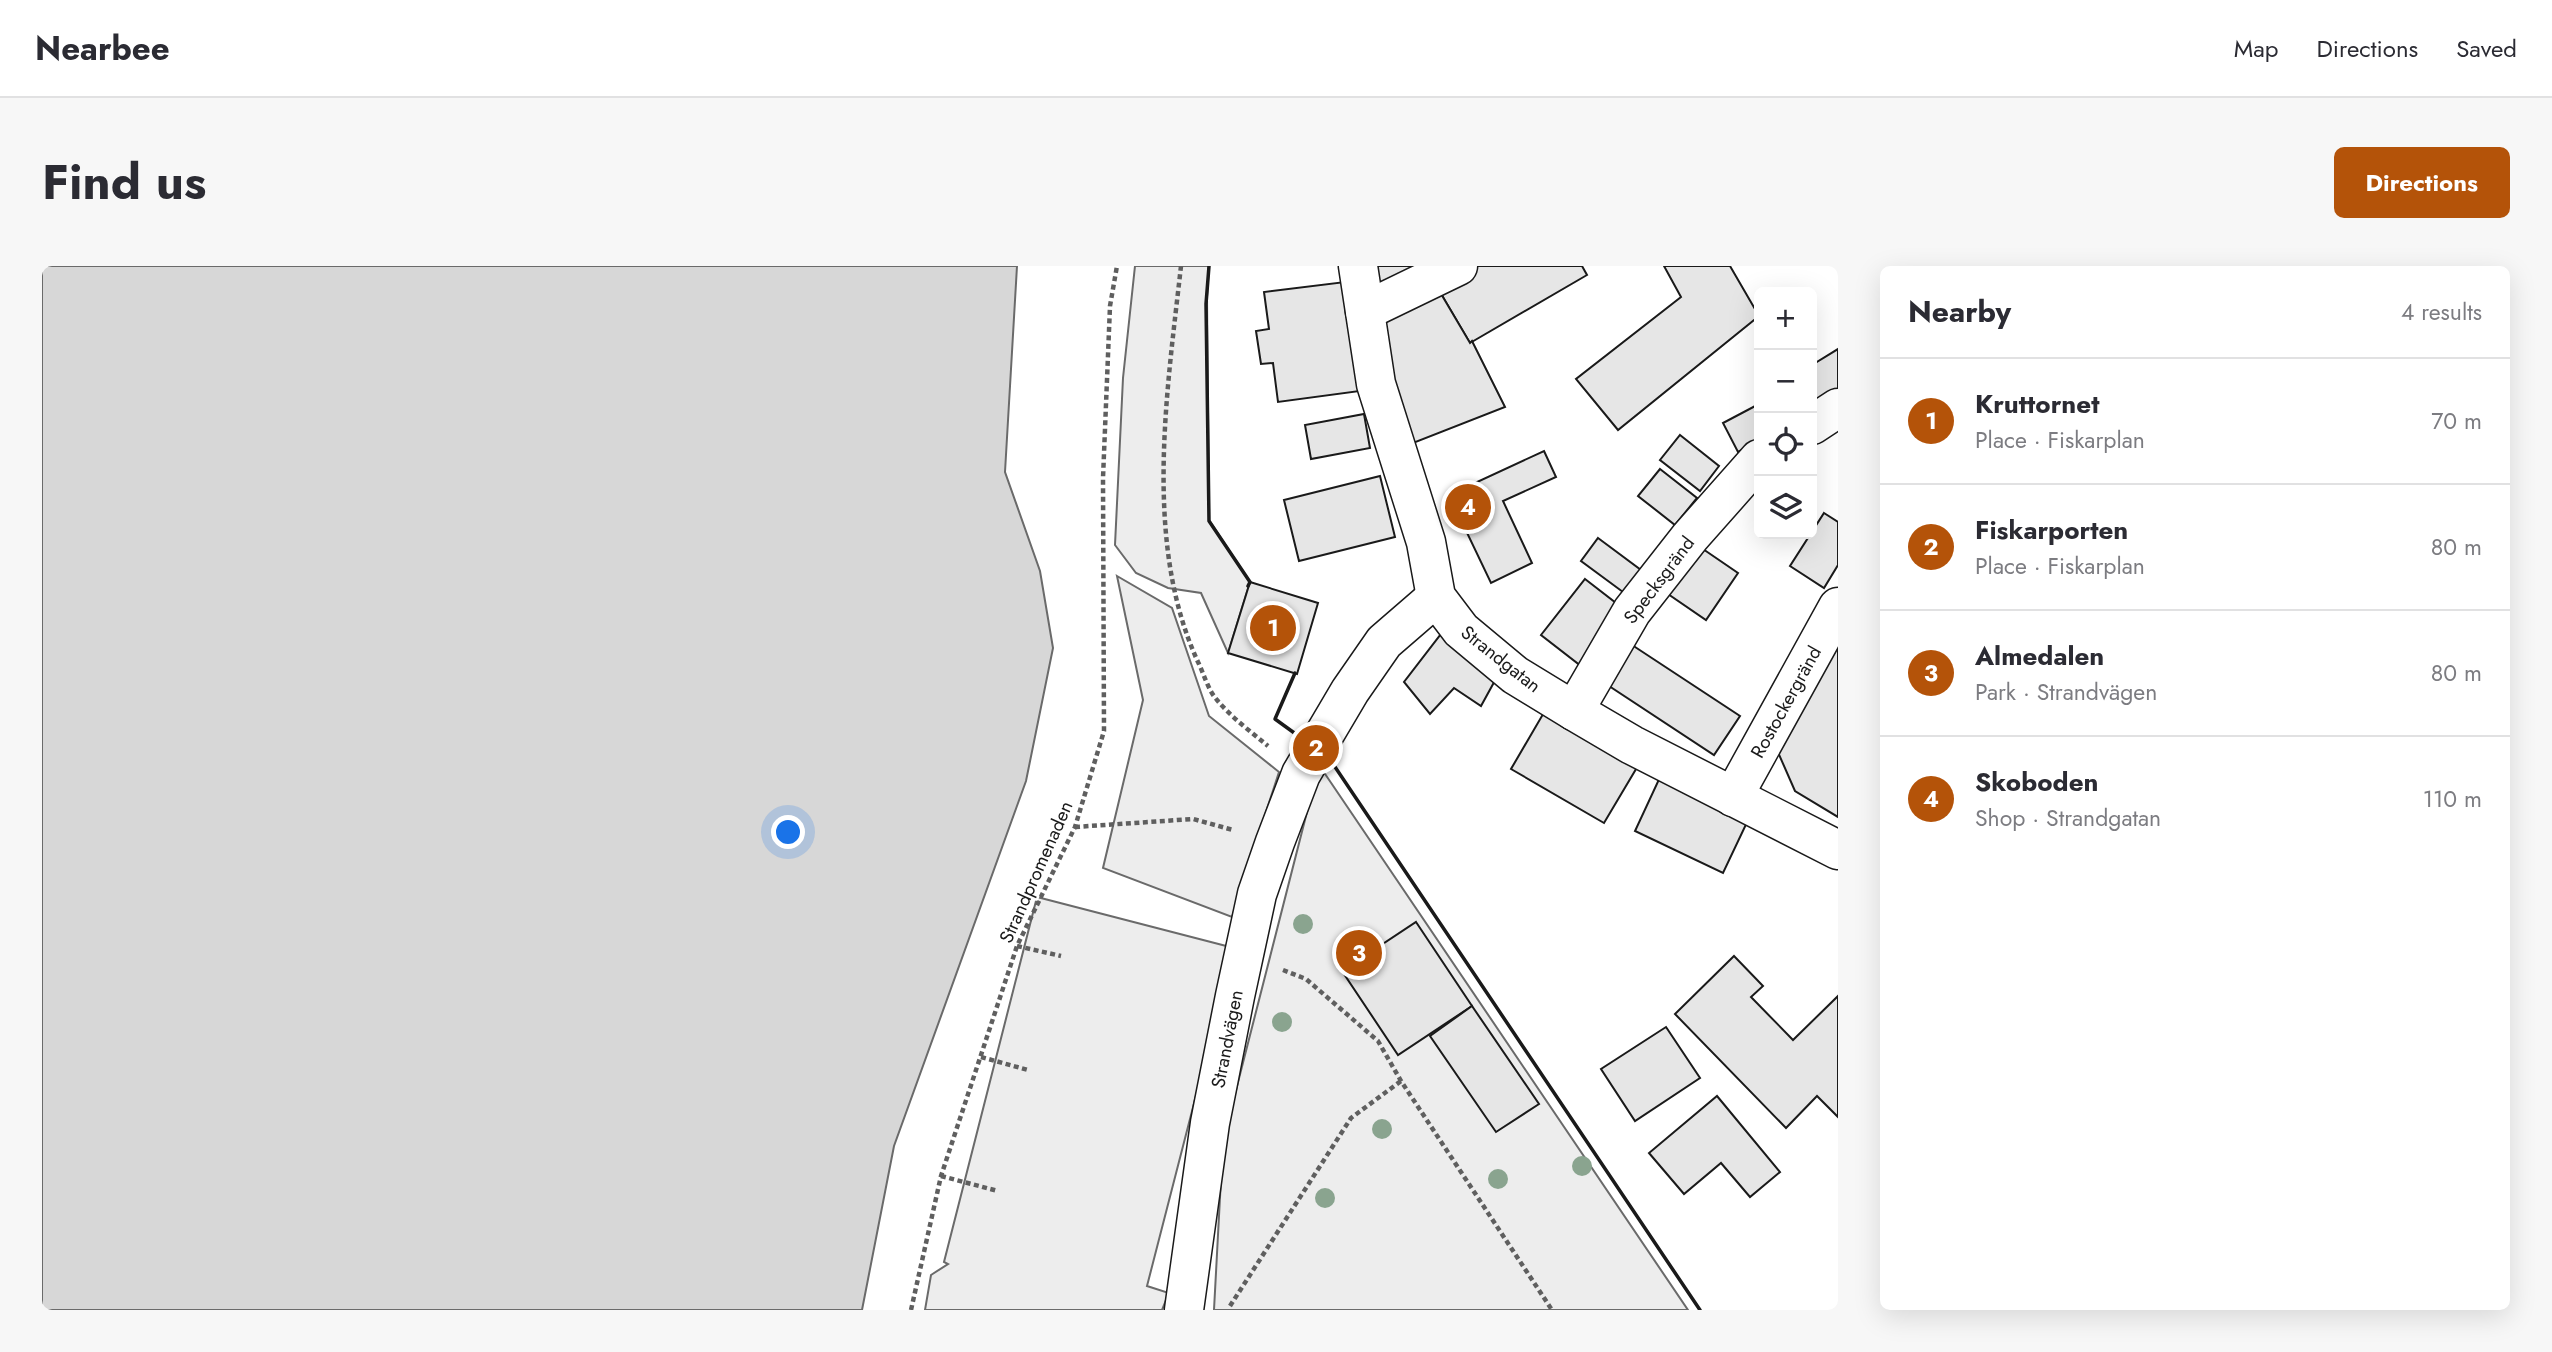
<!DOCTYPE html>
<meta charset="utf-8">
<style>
body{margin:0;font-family:Jost,sans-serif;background:#f7f7f7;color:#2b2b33}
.controls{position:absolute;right:21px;top:21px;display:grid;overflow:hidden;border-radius:10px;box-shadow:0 7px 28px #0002}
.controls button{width:63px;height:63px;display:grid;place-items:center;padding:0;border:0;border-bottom:2px solid #e1e1e2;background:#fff;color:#2b2b33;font:35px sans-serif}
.you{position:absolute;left:747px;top:567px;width:24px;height:24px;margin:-18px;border:5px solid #fff;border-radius:50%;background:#1a73e8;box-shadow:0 0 0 10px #1a73e833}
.badge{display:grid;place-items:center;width:46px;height:46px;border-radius:50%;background:#b45309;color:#fff;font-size:23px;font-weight:700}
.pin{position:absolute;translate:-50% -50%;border:4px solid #fff;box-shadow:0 2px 7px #0006}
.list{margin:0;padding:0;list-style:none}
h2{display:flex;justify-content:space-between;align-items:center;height:91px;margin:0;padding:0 28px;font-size:30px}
h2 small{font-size:23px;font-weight:400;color:#7c7c81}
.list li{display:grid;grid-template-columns:46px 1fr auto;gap:21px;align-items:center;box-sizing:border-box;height:126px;padding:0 28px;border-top:2px solid #e1e1e2}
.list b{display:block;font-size:26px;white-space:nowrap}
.list p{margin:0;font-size:23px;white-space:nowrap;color:#7c7c81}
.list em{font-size:23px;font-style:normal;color:#7c7c81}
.icon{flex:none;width:38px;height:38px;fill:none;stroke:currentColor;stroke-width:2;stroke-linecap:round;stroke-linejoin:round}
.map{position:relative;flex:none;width:1796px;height:1044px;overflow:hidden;border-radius:10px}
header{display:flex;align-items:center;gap:42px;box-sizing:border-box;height:98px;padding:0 35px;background:#fff;border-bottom:2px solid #e1e1e2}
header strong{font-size:33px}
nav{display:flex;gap:38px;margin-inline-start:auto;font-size:24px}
.intro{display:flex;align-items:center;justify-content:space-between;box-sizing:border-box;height:168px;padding:0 42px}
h1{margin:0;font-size:49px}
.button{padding:18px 32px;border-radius:10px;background:#b45309;color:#fff;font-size:24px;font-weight:700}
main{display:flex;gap:42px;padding:0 42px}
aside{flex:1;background:#fff;border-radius:10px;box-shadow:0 7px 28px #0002}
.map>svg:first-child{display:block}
.built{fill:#ededed;stroke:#6a6a6a;stroke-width:2}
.water{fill:#d7d7d7;stroke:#6a6a6a;stroke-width:2}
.building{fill:#e6e6e6;stroke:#1a1a1a;stroke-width:2}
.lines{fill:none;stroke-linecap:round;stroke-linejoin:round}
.street-casing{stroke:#1a1a1a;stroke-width:41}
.path{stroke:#5f5f5f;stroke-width:4.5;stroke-dasharray:5 3.5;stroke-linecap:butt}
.street{stroke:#fff;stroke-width:38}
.wall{stroke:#1a1a1a;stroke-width:3.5}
.tree{fill:#8aa48f}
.labels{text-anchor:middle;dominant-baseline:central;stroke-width:5;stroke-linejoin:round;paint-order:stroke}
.street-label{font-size:19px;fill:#1a1a1a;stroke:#fff}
</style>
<header>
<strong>Nearbee</strong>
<nav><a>Map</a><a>Directions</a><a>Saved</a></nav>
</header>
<div class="intro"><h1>Find us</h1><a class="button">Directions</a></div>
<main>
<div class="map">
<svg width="1796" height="1044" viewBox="0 0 1796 1044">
<rect width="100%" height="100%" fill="#fff"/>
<g class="built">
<polygon points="1093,0 1167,0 1165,31 1167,254 1208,316 1186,387 1159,327 1126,322 1094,307 1073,279 1081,112"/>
<polygon points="1075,310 1130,342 1167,450 1237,506 1190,651 1061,602 1101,434"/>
<polygon points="1277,499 1646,1044 1172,1044 1181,875"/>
<polygon points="995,631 1192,682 1105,1020 1127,1027 1120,1044 883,1044 889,1009 906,998 902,996"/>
</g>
<polygon class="water" points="0,0 975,0 963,206 998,305 1011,382 984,515 852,880 820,1044 0,1044"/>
<g class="building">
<polygon points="1326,0 1381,0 1382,7 1328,19"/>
<polygon points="1432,0 1540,0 1545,9 1428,77 1395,21"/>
<polygon points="1622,0 1688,0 1717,50 1576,164 1534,113 1639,31"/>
<polygon points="1303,16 1318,125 1236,136 1231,97 1219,98 1214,65 1227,63 1222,26"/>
<polygon points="1395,21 1428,77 1430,75 1463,141 1366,179 1331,54"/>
<polygon points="1796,83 1796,124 1770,140 1770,99"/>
<polygon points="1717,138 1717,175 1696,186 1681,157"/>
<polygon points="1322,148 1328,182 1269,193 1263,159"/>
<polygon points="1638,169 1677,200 1658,225 1618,194"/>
<polygon points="1502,185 1514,211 1461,235 1490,297 1449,317 1407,229"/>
<polygon points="1618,203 1655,232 1633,259 1596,230"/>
<polygon points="1338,210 1353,271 1257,295 1242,234"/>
<polygon points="1782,247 1796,256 1796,299 1782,322 1748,300"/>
<polygon points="1556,272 1603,307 1585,329 1539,295"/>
<polygon points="1658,281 1696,307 1664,354 1626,328"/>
<polygon points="1543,313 1583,344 1539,400 1499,369"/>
<polygon points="1208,316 1276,337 1255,408 1186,387"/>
<polygon points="1796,362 1796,551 1753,525 1728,468"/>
<polygon points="1399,368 1456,409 1439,440 1412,422 1388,448 1362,416"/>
<polygon points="1587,377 1698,450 1672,489 1561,416"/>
<polygon points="1504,443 1597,498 1562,557 1469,503"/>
<polygon points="1619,509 1708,550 1681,607 1593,565"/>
<polygon points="1374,656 1430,740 1356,789 1300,705"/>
<polygon points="1692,690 1721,720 1709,731 1751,774 1796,730 1796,851 1775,830 1744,862 1633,748"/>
<polygon points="1430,740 1497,838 1454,866 1388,770"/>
<polygon points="1624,761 1658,812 1593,855 1559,803"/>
<polygon points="1675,830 1738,906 1708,931 1679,897 1642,928 1607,887"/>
</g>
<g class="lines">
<defs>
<g id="street">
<polyline points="1316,0 1334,118 1384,276 1394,331 1419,364 1473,409 1532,445 1590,479 1796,584"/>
<polyline points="1323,45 1416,0"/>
<polyline points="1770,159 1796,142"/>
<polyline points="1532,445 1590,345 1648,271 1717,193"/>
<polyline points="1691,531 1796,341"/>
<polyline points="1142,1044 1168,857 1193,730 1215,628 1233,576 1259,508 1308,425 1342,376 1394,331"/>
</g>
</defs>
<use href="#street" class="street-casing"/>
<g class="path">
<path d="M1139,0C1125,126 1101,277 1156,396C1162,408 1166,424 1175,434C1189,451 1209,466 1226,480"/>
<polyline points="1033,561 1151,553 1191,564"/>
<polyline points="975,680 1019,690"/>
<polyline points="1241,704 1264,713 1336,775 1359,815 1510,1044"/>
<polyline points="939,791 986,804"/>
<polyline points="899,910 956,925"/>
<polyline points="1188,1040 1309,852 1359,815"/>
<polyline points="869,1044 899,910 975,680 1033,561 1062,465 1061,212 1068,40 1075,0"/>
</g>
<use href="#street" class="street"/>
<g class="wall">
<polyline points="1167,0 1164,38 1167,255 1208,316 1206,320"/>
<polyline points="1253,407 1233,453 1262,474"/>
<polyline points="1285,489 1658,1044"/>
</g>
</g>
<g class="tree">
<circle cx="1261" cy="658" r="10"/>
<circle cx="1240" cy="756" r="10"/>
<circle cx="1340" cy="863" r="10"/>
<circle cx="1540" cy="900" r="10"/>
<circle cx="1456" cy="913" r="10"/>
<circle cx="1283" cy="932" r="10"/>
</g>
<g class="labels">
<g class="street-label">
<text transform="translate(1617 314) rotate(-53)">Specksgränd</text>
<text transform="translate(1459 393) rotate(38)">Strandgatan</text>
<text transform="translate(1744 436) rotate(-61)">Rostockergränd</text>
<text transform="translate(994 606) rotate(-66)">Strandpromenaden</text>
<text transform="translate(1185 773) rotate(-79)">Strandvägen</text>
</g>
</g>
</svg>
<div class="controls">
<button>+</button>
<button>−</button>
<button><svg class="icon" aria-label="locate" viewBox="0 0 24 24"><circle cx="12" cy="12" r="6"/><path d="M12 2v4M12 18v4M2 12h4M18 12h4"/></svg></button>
<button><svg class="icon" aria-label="layers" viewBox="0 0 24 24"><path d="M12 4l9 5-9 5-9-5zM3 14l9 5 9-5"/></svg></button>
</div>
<div class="you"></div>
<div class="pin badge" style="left:1231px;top:362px">1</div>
<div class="pin badge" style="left:1274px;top:482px">2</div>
<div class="pin badge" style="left:1317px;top:687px">3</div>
<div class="pin badge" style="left:1426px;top:241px">4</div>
</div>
<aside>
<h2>Nearby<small>4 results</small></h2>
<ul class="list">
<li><span class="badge">1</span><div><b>Kruttornet</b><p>Place · Fiskarplan</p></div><em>70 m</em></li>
<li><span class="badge">2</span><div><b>Fiskarporten</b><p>Place · Fiskarplan</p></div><em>80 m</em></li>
<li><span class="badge">3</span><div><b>Almedalen</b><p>Park · Strandvägen</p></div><em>80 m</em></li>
<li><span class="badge">4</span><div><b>Skoboden</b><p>Shop · Strandgatan</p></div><em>110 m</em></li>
</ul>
</aside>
</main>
